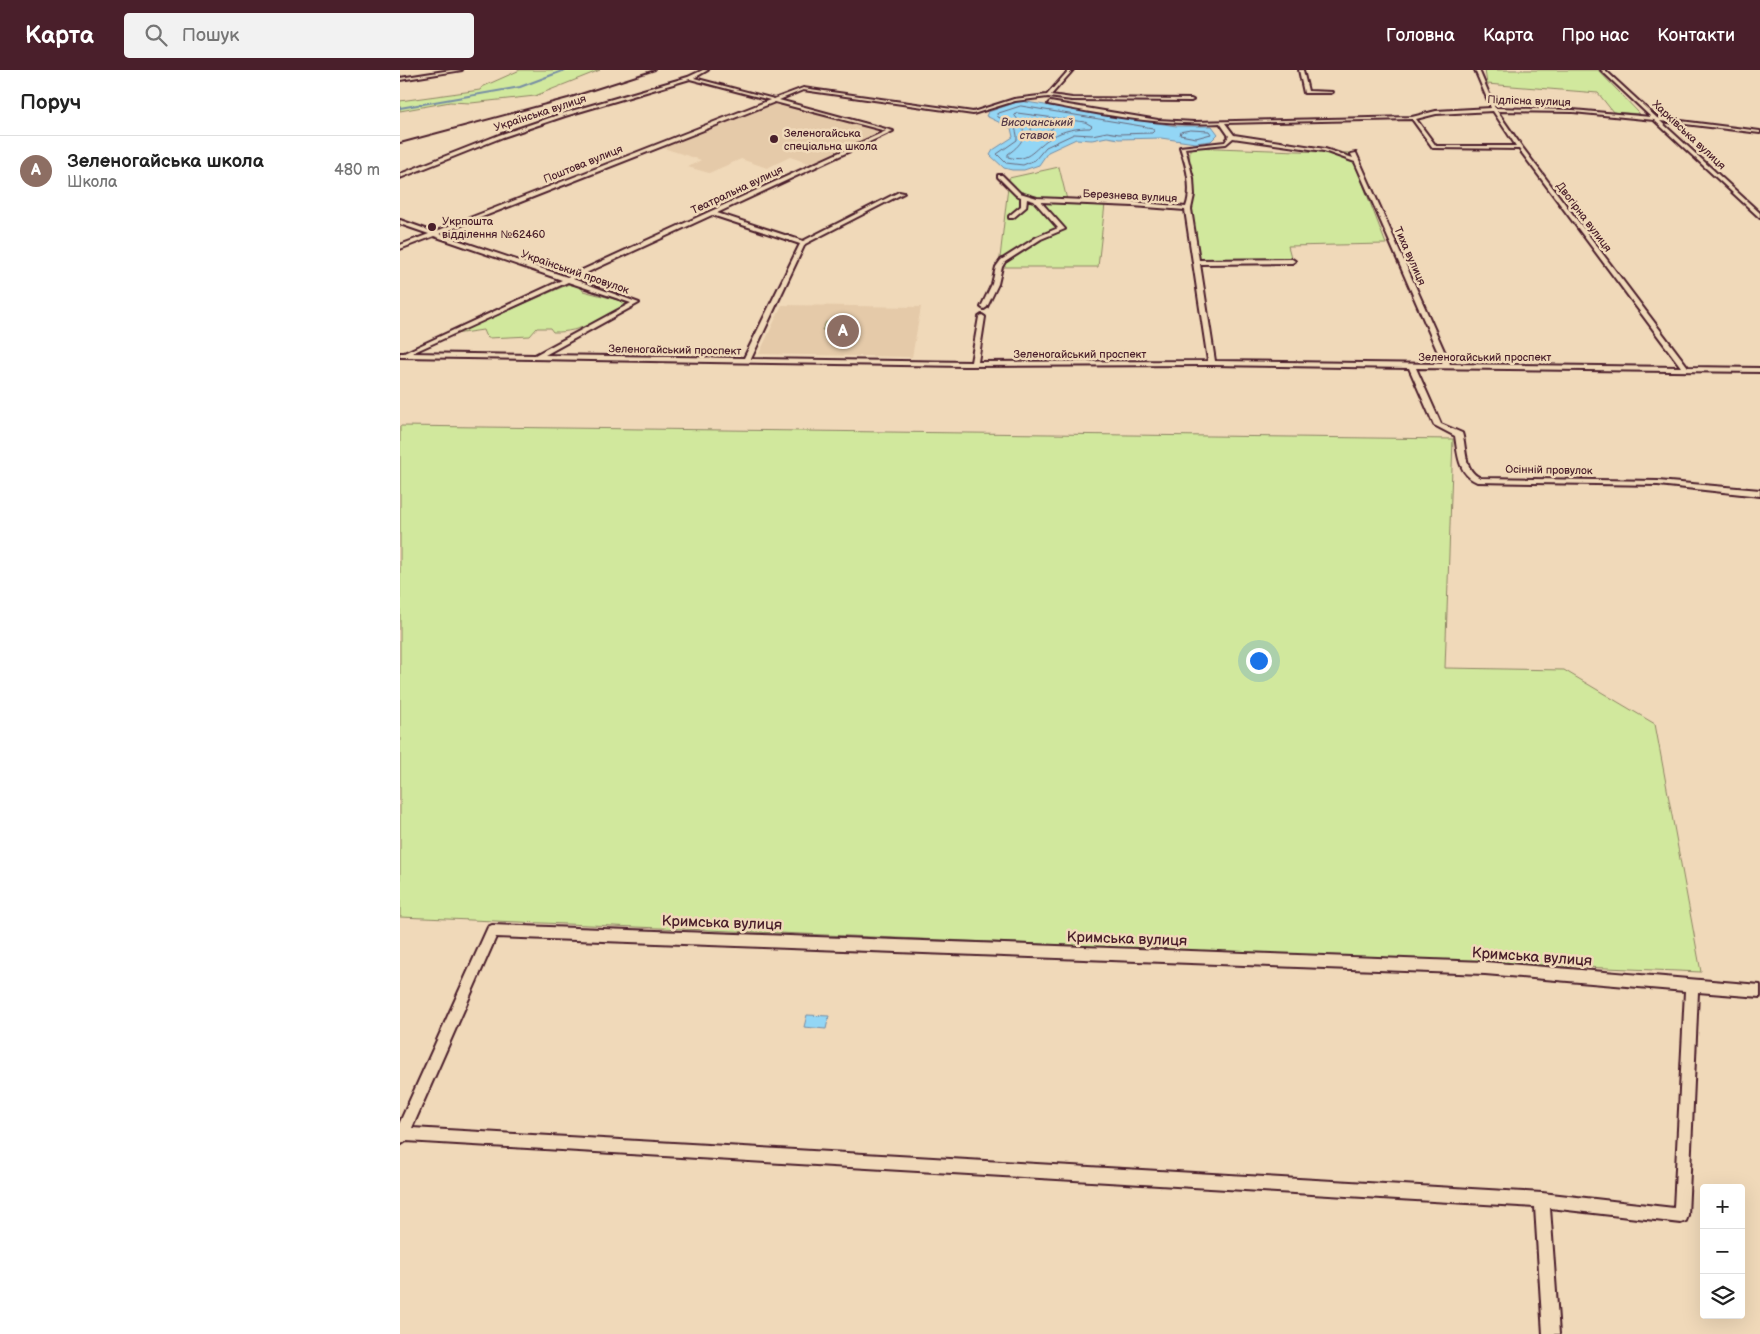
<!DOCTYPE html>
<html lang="uk">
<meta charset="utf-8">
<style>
body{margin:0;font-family:"Balsamiq Sans",sans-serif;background:#f2f2f2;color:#222}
.controls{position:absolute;right:15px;bottom:15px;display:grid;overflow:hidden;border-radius:5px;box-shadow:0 5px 20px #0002}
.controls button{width:45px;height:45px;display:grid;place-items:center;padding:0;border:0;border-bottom:1px solid #e0e0e0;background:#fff;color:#222;font:25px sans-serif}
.you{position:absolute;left:858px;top:590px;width:18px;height:18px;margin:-12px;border:4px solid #fff;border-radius:50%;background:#1a73e8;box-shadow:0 0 0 8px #1a73e833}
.badge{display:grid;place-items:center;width:32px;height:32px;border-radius:50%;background:#4a1f2b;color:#fff;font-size:16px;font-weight:700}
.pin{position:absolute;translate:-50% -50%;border:2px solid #fff;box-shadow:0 1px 5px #0006}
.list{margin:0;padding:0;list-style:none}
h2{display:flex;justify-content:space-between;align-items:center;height:65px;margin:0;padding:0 20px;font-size:21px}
h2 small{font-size:16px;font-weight:400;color:#767676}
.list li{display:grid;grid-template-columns:32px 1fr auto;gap:15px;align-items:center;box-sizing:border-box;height:70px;padding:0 20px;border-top:1px solid #e0e0e0}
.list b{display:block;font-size:19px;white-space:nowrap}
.list p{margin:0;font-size:16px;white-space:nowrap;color:#767676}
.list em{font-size:16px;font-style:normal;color:#767676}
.icon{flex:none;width:28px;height:28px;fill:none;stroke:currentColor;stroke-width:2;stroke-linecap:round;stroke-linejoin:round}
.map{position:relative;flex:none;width:1360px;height:1264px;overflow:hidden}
header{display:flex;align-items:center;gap:30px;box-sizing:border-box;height:70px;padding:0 25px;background:#4a1f2b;color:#fff}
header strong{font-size:24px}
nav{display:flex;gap:28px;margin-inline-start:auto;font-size:18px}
.search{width:350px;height:45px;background:#f2f2f2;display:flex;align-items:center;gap:12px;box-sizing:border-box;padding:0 18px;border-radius:5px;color:#767676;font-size:19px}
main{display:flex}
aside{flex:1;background:#fff}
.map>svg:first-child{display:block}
.built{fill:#e5caa9}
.green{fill:#d1e89d;stroke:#8e8464}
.water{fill:#93d6f5;stroke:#768da4}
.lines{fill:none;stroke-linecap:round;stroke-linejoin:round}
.shore{stroke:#67687c;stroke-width:1}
.stream{stroke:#768da4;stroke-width:2}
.minor-casing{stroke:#4a1f2b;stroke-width:4}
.minor{fill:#f0d9b9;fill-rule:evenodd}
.rail{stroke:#4a1f2b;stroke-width:2}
.poi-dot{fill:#4a1f2b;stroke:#f0d9b9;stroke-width:2}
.labels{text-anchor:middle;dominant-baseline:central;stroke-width:5;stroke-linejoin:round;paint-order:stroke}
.far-street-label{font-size:11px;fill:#4a1f2b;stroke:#f0d9b9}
.far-water-label{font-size:11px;font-style:italic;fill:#553a49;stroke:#f0d9b9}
.far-poi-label{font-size:11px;fill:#4a1f2b;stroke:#f0d9b9;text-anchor:start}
.near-street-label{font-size:15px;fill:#4a1f2b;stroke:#f0d9b9}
</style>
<header>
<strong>Карта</strong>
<div class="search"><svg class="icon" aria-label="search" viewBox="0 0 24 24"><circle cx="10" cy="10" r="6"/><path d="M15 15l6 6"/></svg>Пошук</div>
<nav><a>Головна</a><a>Карта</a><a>Про нас</a><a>Контакти</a></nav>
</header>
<main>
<aside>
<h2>Поруч<small></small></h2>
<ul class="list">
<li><span class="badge" style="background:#8d6e63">A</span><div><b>Зеленогайська школа</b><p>Школа</p></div><em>480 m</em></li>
</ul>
</aside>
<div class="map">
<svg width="1360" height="1264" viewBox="0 0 1360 1264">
<rect width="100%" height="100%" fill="#f0d9b9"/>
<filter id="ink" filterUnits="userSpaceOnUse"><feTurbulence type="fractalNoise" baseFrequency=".02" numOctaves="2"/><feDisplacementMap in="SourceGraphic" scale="10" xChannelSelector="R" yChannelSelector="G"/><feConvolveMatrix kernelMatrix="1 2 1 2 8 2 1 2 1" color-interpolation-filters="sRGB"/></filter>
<g filter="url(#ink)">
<g class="built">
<polygon points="373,30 488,61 414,95 390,87 367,98 341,89 309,103 288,97 301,90 257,76"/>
<polygon points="382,235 521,237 512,287 359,284"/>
</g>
<g class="green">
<polygon points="120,0 200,0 135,26 71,33 50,32 0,41 0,31 80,20 82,17"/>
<polygon points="1085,0 1198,0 1240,44 1213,42 1198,23 1087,14"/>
<polygon points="790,77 951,83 986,174 888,176 892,191 795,192 788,139"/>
<polygon points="659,97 668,134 705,134 698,197 599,197 609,108"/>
<path d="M169,214L181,217L183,221L222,231L227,234C203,247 182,263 153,262L150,258H137L130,266L88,268L85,265L83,260L55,264Z"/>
<polygon points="426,252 456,254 452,262 422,260"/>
<polygon points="0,356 1053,369 1045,598 1164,600 1255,654 1301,902 0,847"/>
</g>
<g class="water">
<polygon points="620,31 776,56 812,56 818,64 811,71 795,73 761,68 719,69 707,67 692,70 676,69 648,82 639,95 624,100 612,100 604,98 590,85 593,80 613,67 611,58 586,46 588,42"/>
<polygon points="407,945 429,946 426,959 404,957"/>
</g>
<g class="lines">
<g class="shore">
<path d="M621,36L753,58L754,61L752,63L719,64L707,62L692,65L674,64L646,77L635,90L623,95L606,93L597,84L617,70C618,56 610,52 598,47L597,44Z"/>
<path d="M617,43L685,52L692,56L690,58C677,58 664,60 652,67C635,76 630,94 608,87V84C624,73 630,62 615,46Z"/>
<polygon points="632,51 652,55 653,58 633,69 630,54"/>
<polygon points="791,60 809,61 811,64 796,68 780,65 781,62"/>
</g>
<polyline class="stream" points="0,38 120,17 165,0"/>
<defs>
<g id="minor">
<polygon points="51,0 62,0 0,10 0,8"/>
<path d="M303,0H308L294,8L374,29L403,18L573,42L614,29L647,25L669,0H673L651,25L672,28L791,29L793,30L791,31L672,30L648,27L615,31L573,44L403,20L379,30L493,61L317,143L403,171L499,122L504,123L405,174L351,289L571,292L579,247L582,245L585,247L578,292L808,291L785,140L733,136L641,132L665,159L641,169L605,192L602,197L598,214L587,237L584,239L581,237L592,214L596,197L601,190L637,167L658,158L634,131L627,129L626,137L613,148H609V146L621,136V127L616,125L598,107V105H602L620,123L637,128L733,132L786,137C793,118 786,95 780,77L825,72L829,66L820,53C763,56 705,45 648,34L650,32L758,50L794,52L1012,47L1036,41L1091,38L1075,0H1079L1095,38L1173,40L1251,47L1201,0H1205L1257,48L1360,61V63L1260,51L1360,143V148L1254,50L1173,42L1097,41L1122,77L1288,297L1360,298V302L1016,298L1041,354L1062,363C1067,378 1063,401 1081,408L1258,411L1360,420V426L1258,415L1077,412C1058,404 1058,384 1055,366L1034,355L1009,298L812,295L565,296L0,287V283H4L162,210L34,166L0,179V175L29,164L0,154V150L34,162L370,30L290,9L165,46L103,67L0,108V104L99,65L161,44L288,7ZM375,32L486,61L167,207L39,164ZM1093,41L1116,76H1036L1016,49L1036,44ZM1012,49L1033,78L1119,79L1281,297L1050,294L956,83L951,84L953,88L925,79L834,65L825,53ZM833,68L924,81L955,92L1043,294L815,291L800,194L892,193L895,191L892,189L799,190L791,139L794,125L793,108L785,78L826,74ZM312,145L400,174L344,288L145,285L239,233L173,209ZM168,212L231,233L135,285L12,283Z"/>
<polygon points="899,0 903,0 908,21 933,22 931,23 904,23"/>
<path d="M92,855L1085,892L1360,915V927L1298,922L1288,1146L1286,1151L1281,1153L1150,1138L1159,1264H1143L1135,1137L6,1071L0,1075V1052L88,857ZM96,867L1085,904L1285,921L1274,1138L1142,1123L12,1058Z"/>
</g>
</defs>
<use href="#minor" class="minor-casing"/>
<use href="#minor" class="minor"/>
<polyline class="rail" points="0,73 168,28 255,0"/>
</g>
</g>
<g class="poi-dot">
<circle cx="374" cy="69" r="5"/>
<circle cx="32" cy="157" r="5"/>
</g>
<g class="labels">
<g class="far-street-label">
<text transform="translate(1129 31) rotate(2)">Підлісна вулиця</text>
<text transform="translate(140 43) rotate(-18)">Українська вулиця</text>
<text transform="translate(1289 65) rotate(43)">Харківська вулиця</text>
<text transform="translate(183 94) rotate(-22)">Поштова вулиця</text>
<text transform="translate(337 120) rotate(-25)">Театральна вулиця</text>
<text transform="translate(730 126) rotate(3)">Березнева вулиця</text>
<text transform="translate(1184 147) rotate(53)">Двогірна вулиця</text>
<text transform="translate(1010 186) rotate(66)">Тиха вулиця</text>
<text transform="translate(175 202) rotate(19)">Український провулок</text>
<text transform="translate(275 280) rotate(1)">Зеленогайський проспект</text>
<text x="680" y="284">Зеленогайський проспект</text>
<text x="1085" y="287">Зеленогайський проспект</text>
<text transform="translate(1149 400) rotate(1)">Осінній провулок</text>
</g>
<g class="far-water-label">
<text x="637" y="52">Височанський<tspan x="637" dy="13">ставок</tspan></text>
</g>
<g class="far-poi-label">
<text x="384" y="63">Зеленогайська<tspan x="384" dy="13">спеціальна школа</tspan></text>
<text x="42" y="151">Укрпошта<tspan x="42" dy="13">відділення №62460</tspan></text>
</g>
<g class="near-street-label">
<text transform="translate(322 853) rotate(2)">Кримська вулиця</text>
<text transform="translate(727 869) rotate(2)">Кримська вулиця</text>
<text transform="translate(1132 887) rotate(4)">Кримська вулиця</text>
</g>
</g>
</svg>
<div class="controls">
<button>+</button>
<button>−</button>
<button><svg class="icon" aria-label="layers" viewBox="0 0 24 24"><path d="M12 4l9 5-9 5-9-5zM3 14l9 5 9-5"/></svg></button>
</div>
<div class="you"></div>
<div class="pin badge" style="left:443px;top:261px;background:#8d6e63">A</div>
</div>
</main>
